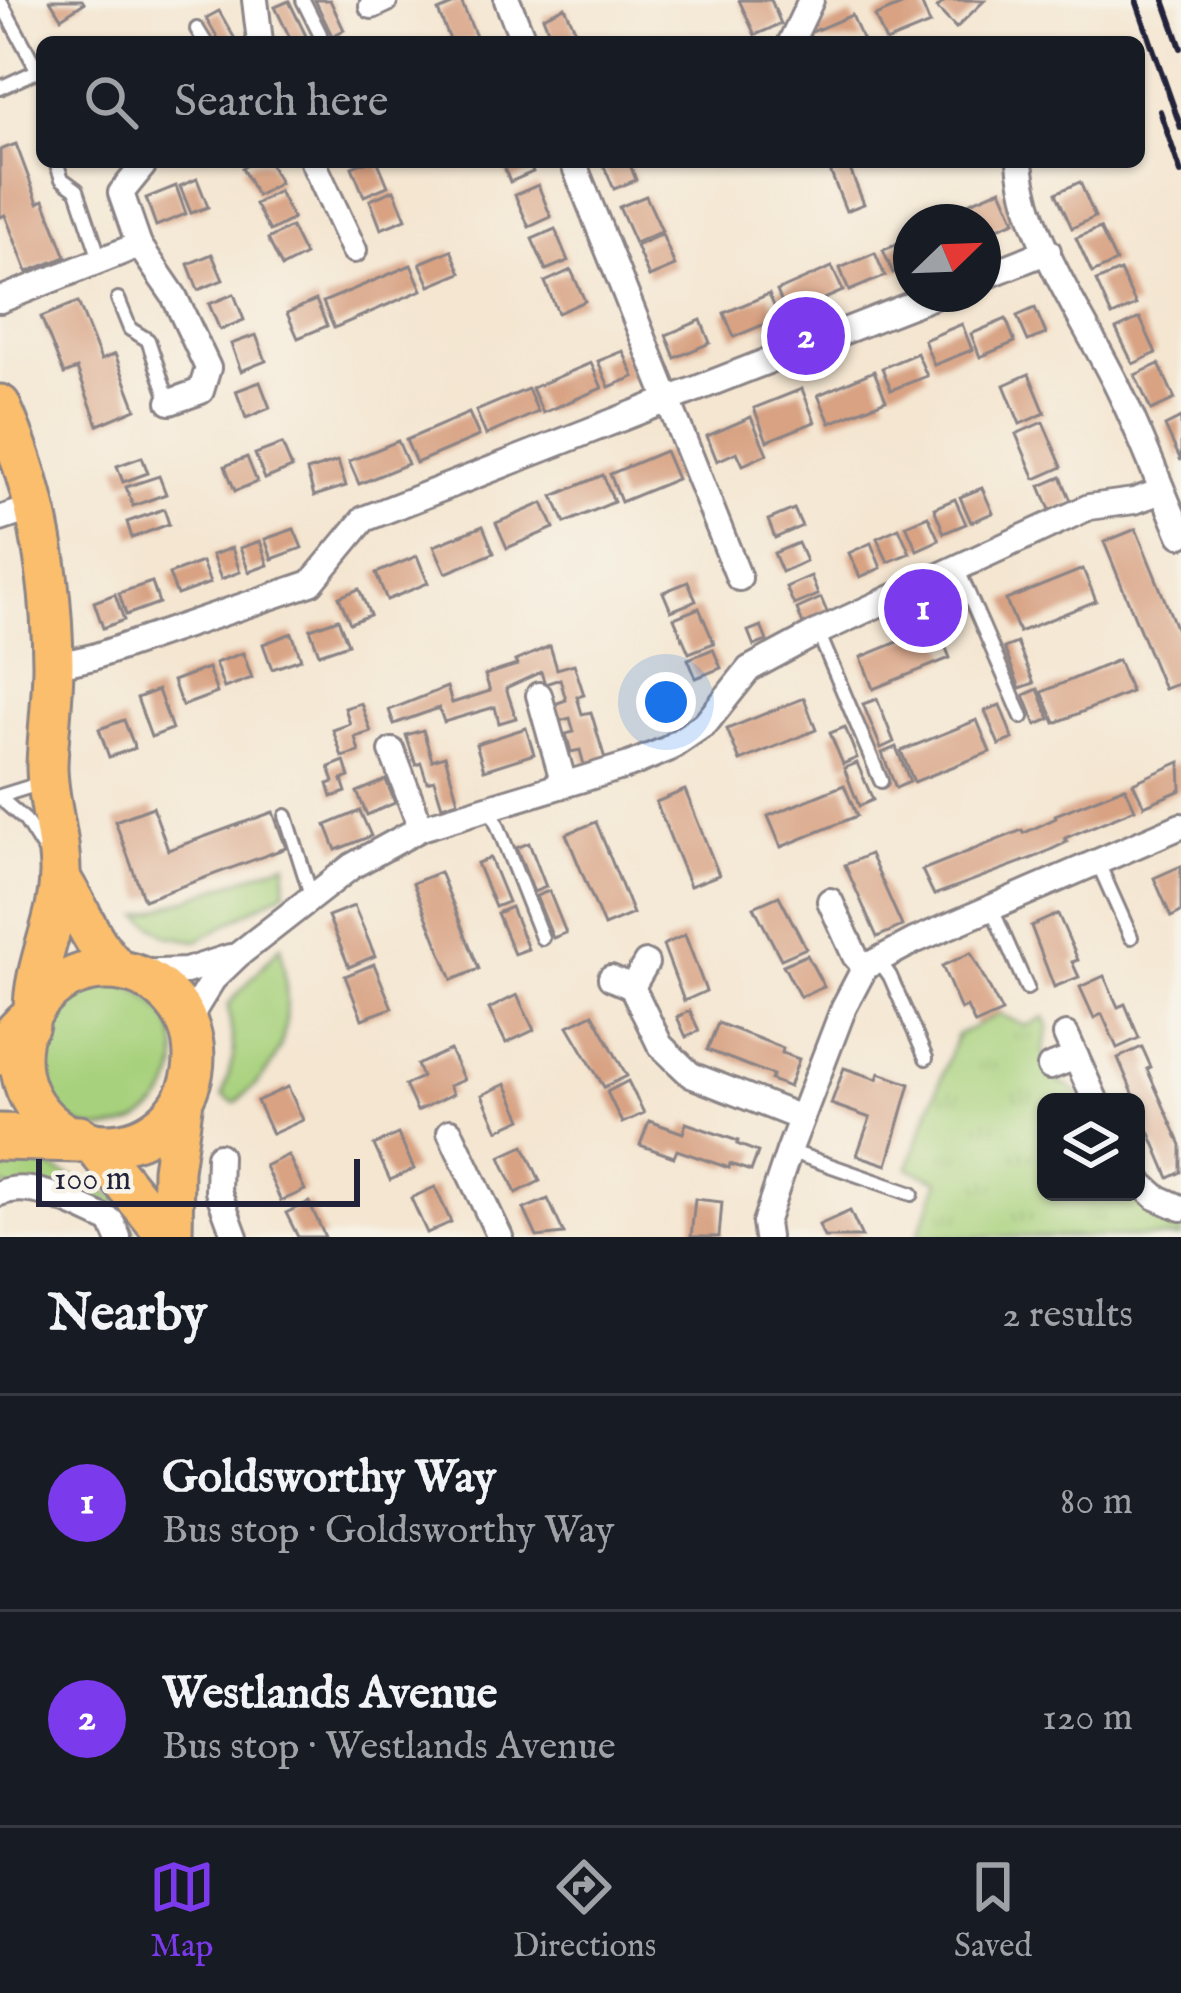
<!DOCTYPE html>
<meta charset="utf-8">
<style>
body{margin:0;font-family:"IM FELL English",serif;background:#20242c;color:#f1f3f6}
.controls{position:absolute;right:36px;bottom:36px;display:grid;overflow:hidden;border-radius:18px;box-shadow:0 3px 9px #0004}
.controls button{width:108px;height:108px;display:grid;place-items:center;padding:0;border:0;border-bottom:3px solid #363941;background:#171b24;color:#f1f3f6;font:60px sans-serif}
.compass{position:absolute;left:893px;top:204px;width:108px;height:108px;border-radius:50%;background:#171b24;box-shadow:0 3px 9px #0004;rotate:67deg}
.scale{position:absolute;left:36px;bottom:30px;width:324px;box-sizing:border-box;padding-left:12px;border:6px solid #22223b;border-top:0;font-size:33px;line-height:42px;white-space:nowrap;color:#22223b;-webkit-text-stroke:9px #f7f3e8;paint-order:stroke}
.you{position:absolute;left:666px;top:702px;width:42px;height:42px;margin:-30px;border:9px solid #fff;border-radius:50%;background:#1a73e8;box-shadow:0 0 0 18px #1a73e833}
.badge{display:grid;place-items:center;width:78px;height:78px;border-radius:50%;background:#7c3aed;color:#fff;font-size:39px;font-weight:700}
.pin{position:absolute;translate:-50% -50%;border:6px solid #fff;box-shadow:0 3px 12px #0006}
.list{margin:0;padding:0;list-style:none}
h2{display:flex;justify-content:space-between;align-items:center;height:156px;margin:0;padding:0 48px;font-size:51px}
h2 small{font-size:39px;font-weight:400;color:#9ea1a6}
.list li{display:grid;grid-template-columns:78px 1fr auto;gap:36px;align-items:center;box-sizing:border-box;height:216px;padding:0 48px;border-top:3px solid #363941}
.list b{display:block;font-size:45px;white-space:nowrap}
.list p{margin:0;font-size:39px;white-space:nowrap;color:#9ea1a6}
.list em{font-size:39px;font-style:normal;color:#9ea1a6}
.icon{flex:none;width:66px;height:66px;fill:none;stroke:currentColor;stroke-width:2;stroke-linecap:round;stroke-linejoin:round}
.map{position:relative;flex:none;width:1181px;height:1237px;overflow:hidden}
.search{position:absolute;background:#171b24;box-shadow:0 3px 9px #0004;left:36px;right:36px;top:36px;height:132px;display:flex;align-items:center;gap:30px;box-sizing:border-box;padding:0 42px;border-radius:18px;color:#9ea1a6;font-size:45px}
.sheet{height:588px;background:#171b24}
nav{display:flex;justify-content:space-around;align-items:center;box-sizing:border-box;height:168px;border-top:3px solid #363941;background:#171b24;font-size:33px;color:#9ea1a6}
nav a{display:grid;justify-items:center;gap:6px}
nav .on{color:#7c3aed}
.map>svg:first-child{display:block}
.grass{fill:#a8d17d;stroke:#657a5c;stroke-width:3}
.park{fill:url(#park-tufts);stroke:#657a5c;stroke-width:3}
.building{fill:#d8a283}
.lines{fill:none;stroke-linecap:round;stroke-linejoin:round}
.lane-casing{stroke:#8b8486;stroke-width:18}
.street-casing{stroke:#8b8486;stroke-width:30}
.primary-casing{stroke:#8b8486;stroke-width:45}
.highway-casing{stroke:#8b8486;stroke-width:51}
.lane{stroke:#fff;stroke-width:12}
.street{stroke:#fff;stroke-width:24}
.primary{stroke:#fabe6d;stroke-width:39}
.highway{stroke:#fabe6d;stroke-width:45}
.rail{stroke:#22223b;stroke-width:6}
</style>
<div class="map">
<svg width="1181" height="1237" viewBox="0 0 1181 1237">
<defs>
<pattern id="park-tufts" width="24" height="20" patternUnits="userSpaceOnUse" patternTransform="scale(3)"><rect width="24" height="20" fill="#a8d17d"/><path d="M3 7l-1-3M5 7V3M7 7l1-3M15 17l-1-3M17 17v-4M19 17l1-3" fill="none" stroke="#90b36d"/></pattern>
</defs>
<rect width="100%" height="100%" fill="#f7f3e8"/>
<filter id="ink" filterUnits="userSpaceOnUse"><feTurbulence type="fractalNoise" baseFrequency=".00833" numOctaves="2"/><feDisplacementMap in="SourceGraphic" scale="24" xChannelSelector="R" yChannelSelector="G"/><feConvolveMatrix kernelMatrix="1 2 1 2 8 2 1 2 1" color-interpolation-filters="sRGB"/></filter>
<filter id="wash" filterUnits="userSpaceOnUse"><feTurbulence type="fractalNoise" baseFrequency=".004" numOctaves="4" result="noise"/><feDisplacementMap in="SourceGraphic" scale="48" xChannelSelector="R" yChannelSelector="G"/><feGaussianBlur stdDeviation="2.7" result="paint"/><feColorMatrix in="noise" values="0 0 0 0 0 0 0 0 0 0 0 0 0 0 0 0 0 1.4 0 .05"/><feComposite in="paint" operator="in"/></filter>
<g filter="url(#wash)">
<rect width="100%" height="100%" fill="#f4e6d1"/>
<g class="grass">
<polygon points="286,863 285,891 197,941 168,936 140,916"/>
<path d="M281,946C291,1016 294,1057 235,1103L223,1096L234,1053L228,1005Z"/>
<circle cx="104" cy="1056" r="73"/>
<polygon points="0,1160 47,1166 119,1199 136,1237 0,1185"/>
</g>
<polygon class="park" points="1000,1014 1026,1026 1044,1017 1049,1027 1043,1053 1058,1081 1079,1094 1083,1102 1046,1102 1046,1192 1131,1192 1152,1217 1181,1227 1181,1237 922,1237 919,1232 939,1181 908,1168 957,1035"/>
<g id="blocks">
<g class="building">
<polygon points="50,0 82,0 84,3 61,18"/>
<polygon points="315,0 330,0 344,30 332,36"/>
<polygon points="739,0 771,0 781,24 755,35"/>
<polygon points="913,0 920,0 930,24 886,42 875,16"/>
<polygon points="946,0 985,0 956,28 937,8"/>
<polygon points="289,1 309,42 292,42 275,7"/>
<polygon points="461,1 477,39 451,42 438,11"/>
<polygon points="565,7 579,38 553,42 543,17"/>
<polygon points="219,11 235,39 229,42 220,42 206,18"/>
<polygon points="852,15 863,41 812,42 809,33"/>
<polygon points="16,144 38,203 44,200 66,257 27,272 5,215 0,217 0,150"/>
<polygon points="254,162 269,162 280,183 257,196 242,168"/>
<polygon points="364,162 378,162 388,186 364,196 352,167"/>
<polygon points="502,162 529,162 533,172 510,182"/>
<polygon points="602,162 629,162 636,180 614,189"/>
<polygon points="843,162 847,162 864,204 846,211 829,168"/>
<polygon points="197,179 208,207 191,213 180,186"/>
<polygon points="1080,182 1095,217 1072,228 1056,193"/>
<polygon points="538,185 551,217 529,227 515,195"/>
<polygon points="176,186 186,214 156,226 146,198"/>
<polygon points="1001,189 1015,221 983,234 983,222 976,222 968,203"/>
<polygon points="394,190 406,219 381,229 370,200"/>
<polygon points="279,191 293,219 270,231 255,204"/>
<polygon points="646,196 662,231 635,243 619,207"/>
<polygon points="291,227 305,255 282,267 268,239"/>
<polygon points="1100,228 1116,262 1092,273 1076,238"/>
<polygon points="555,229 568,261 546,270 532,239"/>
<polygon points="662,234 675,266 649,277 636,246"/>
<polygon points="911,239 911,265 893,273 883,250"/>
<polygon points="451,250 461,273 430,286 420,263"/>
<polygon points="875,253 885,276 849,291 840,268"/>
<polygon points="212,254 223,280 198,290 188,264"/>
<polygon points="411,265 422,290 334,328 323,302"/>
<polygon points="832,267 843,291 787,315 777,291"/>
<polygon points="571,270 585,301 558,313 545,282"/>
<polygon points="1120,271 1136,305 1112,316 1096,281"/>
<polygon points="234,294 244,320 220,330 209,304"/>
<polygon points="769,294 779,318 734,337 724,313"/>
<polygon points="316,300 327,326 298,338 287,313"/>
<polygon points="78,302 101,360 115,354 136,409 98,425 77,369 64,374 41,317"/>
<polygon points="1035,308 1046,334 1028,341 1017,316"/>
<polygon points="1140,318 1156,353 1133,364 1116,329"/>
<polygon points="1006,319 1015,342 980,357 971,334"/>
<polygon points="701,320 710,343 675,358 666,335"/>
<polygon points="962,324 972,350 934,365 924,340"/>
<polygon points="256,335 266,361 241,371 231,344"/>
<polygon points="623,351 634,377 609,387 598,361"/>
<polygon points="917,353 927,376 891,390 882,368"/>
<polygon points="591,363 602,388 543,413 532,388"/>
<polygon points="1159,364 1175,399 1151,410 1135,375"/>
<polygon points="874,371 886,400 830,423 818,395"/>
<polygon points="1029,374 1045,413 1020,424 1004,385"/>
<polygon points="260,382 270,408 246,418 236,391"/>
<polygon points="528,389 538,412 486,435 476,411"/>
<polygon points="802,389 815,422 767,441 754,408"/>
<polygon points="469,413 479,436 416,463 406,440"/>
<polygon points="751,417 767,454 743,465 737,452 717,461 707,436"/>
<polygon points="1181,418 1181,461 1165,426"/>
<polygon points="1043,422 1062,467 1035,479 1016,434"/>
<polygon points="398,441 408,464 359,484 349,461"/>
<polygon points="282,444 292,468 265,479 255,454"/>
<polygon points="665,451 677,479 621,502 610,474"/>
<polygon points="142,457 148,473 123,482 117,466"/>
<polygon points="247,457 257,482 235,491 225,466"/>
<polygon points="338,461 346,486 314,496 307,471"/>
<polygon points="603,475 614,502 565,523 553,496"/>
<polygon points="159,476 166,494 133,506 126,487"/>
<polygon points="1061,477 1072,503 1051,512 1040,486"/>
<polygon points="982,488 993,513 971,522 960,497"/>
<polygon points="955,499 966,524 944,533 934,508"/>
<polygon points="543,503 554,528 507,548 496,523"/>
<polygon points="164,509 169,524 132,538 127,522"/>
<polygon points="794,509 802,526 775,538 768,520"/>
<polygon points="928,516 939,540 917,550 906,525"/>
<polygon points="483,526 494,553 446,573 434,546"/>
<polygon points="899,528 910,553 888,562 877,538"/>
<polygon points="294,529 302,548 272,559 265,539"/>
<polygon points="1136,529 1181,640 1181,683 1164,689 1104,542"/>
<polygon points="260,541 268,565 249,572 240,548"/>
<polygon points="798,543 806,561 782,572 774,553"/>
<polygon points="871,543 881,568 860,577 849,553"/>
<polygon points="232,548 240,572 221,579 212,555"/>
<polygon points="417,556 428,583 387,600 376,573"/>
<polygon points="202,562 210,583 177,595 169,574"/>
<polygon points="1083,569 1096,601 1019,632 1006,600"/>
<polygon points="811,576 818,595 794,605 786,587"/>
<polygon points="152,582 159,603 126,615 119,593"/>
<polygon points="688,582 696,601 671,611 663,592"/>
<polygon points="359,589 370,615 350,623 339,597"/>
<polygon points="115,594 124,620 103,628 94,602"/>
<polygon points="821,598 829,617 804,627 797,609"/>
<polygon points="699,608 714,643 689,653 674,618"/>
<polygon points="338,619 348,644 319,654 310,629"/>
<polygon points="761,626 767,641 754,646 748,631"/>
<polygon points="937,626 950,658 873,689 861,657"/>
<polygon points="292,633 301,659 272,669 263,644"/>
<polygon points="1017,643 1034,683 1020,688 1004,648"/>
<polygon points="550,646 557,669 574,664 584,695 577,697 582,714 591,712 605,759 584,765 580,750 571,752 566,734 574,732 570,718 560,721 555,704 566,700 560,679 545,684 541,672 506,688 516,718 499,723 495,707 444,722 439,708 394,724 389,710 447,687 452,703 490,691 485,675 517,665 515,661"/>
<polygon points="713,649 721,668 696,678 688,659"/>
<polygon points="243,653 252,678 224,688 215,663"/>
<polygon points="1118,660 1131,692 1055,723 1042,692"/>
<polygon points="208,668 217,693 182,706 173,681"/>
<polygon points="1038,689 1050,719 1036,725 1024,695"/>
<polygon points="158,690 172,729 151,737 137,698"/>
<polygon points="804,698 816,730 740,761 727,729"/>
<polygon points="877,699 894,742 881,748 863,704"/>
<polygon points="361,703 371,732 355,737 359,752 342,757 333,730 350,724 345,708"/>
<polygon points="1000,705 1013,739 999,745 985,711"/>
<polygon points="124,720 135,748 109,757 99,729"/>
<polygon points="977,720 990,752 914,782 901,751"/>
<polygon points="845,727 857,758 843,764 830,733"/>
<polygon points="526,728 534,754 484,770 476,744"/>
<polygon points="423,730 432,760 445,756 458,801 442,806 434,780 427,782 421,763 416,765 406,735"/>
<polygon points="896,747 910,782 896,788 882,753"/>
<polygon points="344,761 349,777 342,780 346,792 332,797 328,784 334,782 329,767"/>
<polygon points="1180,762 1181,790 1144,806 1133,783"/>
<polygon points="857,763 873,800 859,806 844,768"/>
<polygon points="386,780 395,803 367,815 357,792"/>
<polygon points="844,785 857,816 781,847 768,816"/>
<polygon points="1125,787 1135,809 1065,838 1067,842 1035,857 934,895 922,870 1022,830 1024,833 1056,818 1055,815"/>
<polygon points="685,790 719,875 690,886 656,802"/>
<polygon points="153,807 168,850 273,812 286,848 144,900 115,821"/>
<polygon points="360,811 371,836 336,850 326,825"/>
<polygon points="596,822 633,914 604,926 566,834"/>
<polygon points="529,843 546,887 534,892 516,848"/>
<polygon points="870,854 902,926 877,937 845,865"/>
<polygon points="490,858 508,902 495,907 477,863"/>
<polygon points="1181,866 1181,912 1171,917 1154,878"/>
<polygon points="440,872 479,969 452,980 413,883"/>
<polygon points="549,891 566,933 553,938 536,896"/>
<polygon points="779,896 806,948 781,959 754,907"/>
<polygon points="354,906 375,956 349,967 328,916"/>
<polygon points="511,907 528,949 514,954 497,913"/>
<polygon points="1058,914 1078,960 1072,962 1079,977 1054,987 1031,926"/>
<polygon points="685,935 706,991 684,1001 663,945"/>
<polygon points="971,953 1002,1012 975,1024 967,1007 961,1010 942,966"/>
<polygon points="807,955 824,987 800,997 783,965"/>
<polygon points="374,964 392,1008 362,1019 345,976"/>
<polygon points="1104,976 1118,1007 1125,1004 1139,1038 1117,1048 1102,1014 1094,1018 1080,987"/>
<polygon points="517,995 534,1030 506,1043 489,1009"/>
<polygon points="690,1011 699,1031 686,1037 677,1017"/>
<polygon points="593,1014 627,1076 604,1087 568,1026"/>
<polygon points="718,1023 783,1048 782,1053 799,1059 789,1087 771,1080 773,1075 707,1050"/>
<polygon points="1142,1047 1151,1067 1147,1069 1181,1145 1181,1172 1169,1178 1118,1058"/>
<polygon points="450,1050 464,1080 449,1086 453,1094 417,1111 405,1085 422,1077 417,1065"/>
<polygon points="844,1068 877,1079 879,1073 910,1084 887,1165 857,1155 870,1118 831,1104"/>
<polygon points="628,1081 644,1113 622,1123 607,1092"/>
<polygon points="506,1084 522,1119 498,1130 482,1095"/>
<polygon points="288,1087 303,1120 272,1134 257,1101"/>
<polygon points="649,1121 683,1133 686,1123 738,1141 737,1144 758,1152 751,1171 730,1164 729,1168 677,1150 674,1157 640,1145"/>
<polygon points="398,1134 414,1169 390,1180 374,1145"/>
<polygon points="524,1146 540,1181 516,1193 500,1157"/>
<polygon points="288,1155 305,1190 281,1201 265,1166"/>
<polygon points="435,1187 451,1222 427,1233 411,1198"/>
<polygon points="548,1199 564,1234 537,1237 524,1209"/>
<polygon points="695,1199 722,1202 719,1237 691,1237"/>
<polygon points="309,1202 325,1237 298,1237 286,1213"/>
<polygon points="850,1211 862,1237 824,1237 819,1225"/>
</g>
</g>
</g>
<g filter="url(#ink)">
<use href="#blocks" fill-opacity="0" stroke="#8b8486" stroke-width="3"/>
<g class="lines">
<defs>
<g id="lane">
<polyline points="303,0 320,34"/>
<polyline points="0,1 38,71"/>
<polyline points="197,29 205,42"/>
<polyline points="0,88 41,69"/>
<polyline points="56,162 62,179 77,190 100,259"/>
<polyline points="118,299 130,329 148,340 169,402"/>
<polyline points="957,568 1022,717"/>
<polyline points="818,632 881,781"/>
<polyline points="0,796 29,787 42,778"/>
<polyline points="0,798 25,820 46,853"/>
<polyline points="490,806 542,938"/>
<polyline points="286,816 311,895"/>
<polyline points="1098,863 1131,937"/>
<polyline points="992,909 1027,988"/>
<polyline points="878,959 890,976 926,1058"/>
<polyline points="789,1151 912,1194"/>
</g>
<g id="street">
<polyline points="255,0 260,42"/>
<polyline points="507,0 524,42"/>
<polyline points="372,6 385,0"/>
<polyline points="791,42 811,0"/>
<polyline points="313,162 354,250"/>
<polyline points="573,162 739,578"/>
<path d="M1020,162C1026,238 1086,321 1119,390C1142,437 1160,487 1181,535"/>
<polyline points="143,166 121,193 139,245 174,296 208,368 201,391 170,402"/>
<polyline points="983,277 1048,251"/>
<polyline points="0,300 139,245"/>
<polyline points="0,519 36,507"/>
<polyline points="53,666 93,657 311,583 364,519 939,294"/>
<polyline points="539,695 564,784"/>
<polyline points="392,751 421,828"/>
<polyline points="830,901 855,956 865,967"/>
<polyline points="132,973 186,971 230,957"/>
<polyline points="611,978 632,987 646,963"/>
<polyline points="632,987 660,1045 691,1075 801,1118"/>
<polyline points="191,1035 194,1010 213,979 238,955 352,866 421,828 629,765 668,749 706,723 749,669 818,632 1089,507 1134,501 1162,491"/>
<polyline points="1066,1035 1096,1102"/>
<polyline points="1050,1067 1076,1057"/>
<polyline points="450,1132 500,1237"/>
<polyline points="219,1156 218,1191 235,1237"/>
<polyline points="1136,1179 1156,1197 1181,1208"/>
<path d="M0,1193C34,1179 80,1208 111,1221L118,1237"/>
<polyline points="767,1237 765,1223 789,1151 844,1007 865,967 914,941 1181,826"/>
</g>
<g id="primary">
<path d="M0,405C37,487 52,575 53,664C53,698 48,732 47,766C47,802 61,839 60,875C59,921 34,965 34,1010"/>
<path d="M60,878C81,909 91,945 119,970"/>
<circle cx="107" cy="1057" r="87"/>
<polyline points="91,1142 168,1237"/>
<polyline points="172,1237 173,1170 183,1100"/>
</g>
<g id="highway">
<polyline points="0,1052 26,1024"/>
<polyline points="0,1137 79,1139"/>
</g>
</defs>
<use href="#lane" class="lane-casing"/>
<use href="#street" class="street-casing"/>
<use href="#primary" class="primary-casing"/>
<use href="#highway" class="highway-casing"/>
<use href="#lane" class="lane"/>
<use href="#street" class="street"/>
<use href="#primary" class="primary"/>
<use href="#highway" class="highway"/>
<g class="rail">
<polyline points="1136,0 1181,128"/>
<polyline points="1164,0 1181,48"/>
<polyline points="1160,111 1181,173"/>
</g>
</g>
</g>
</svg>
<div class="controls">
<button><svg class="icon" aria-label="layers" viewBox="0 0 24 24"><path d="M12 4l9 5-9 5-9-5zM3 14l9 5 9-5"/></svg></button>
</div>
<svg class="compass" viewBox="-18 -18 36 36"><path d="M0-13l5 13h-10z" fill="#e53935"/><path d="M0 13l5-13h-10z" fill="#9ea1a6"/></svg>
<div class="scale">100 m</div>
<div class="you"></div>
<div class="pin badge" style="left:923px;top:608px">1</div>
<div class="pin badge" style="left:806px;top:336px">2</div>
<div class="search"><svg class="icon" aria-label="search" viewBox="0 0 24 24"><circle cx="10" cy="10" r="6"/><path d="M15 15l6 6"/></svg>Search here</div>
</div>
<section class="sheet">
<h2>Nearby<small>2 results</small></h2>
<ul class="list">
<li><span class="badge">1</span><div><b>Goldsworthy Way</b><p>Bus stop · Goldsworthy Way</p></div><em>80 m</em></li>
<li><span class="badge">2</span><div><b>Westlands Avenue</b><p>Bus stop · Westlands Avenue</p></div><em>120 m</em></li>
</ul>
</section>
<nav>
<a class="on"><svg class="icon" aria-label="map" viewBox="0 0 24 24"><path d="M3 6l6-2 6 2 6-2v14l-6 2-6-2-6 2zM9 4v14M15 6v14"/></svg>Map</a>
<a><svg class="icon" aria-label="directions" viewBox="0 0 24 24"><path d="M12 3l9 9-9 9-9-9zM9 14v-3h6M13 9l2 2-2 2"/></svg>Directions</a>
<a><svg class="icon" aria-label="saved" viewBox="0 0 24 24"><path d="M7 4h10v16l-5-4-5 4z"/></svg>Saved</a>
</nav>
